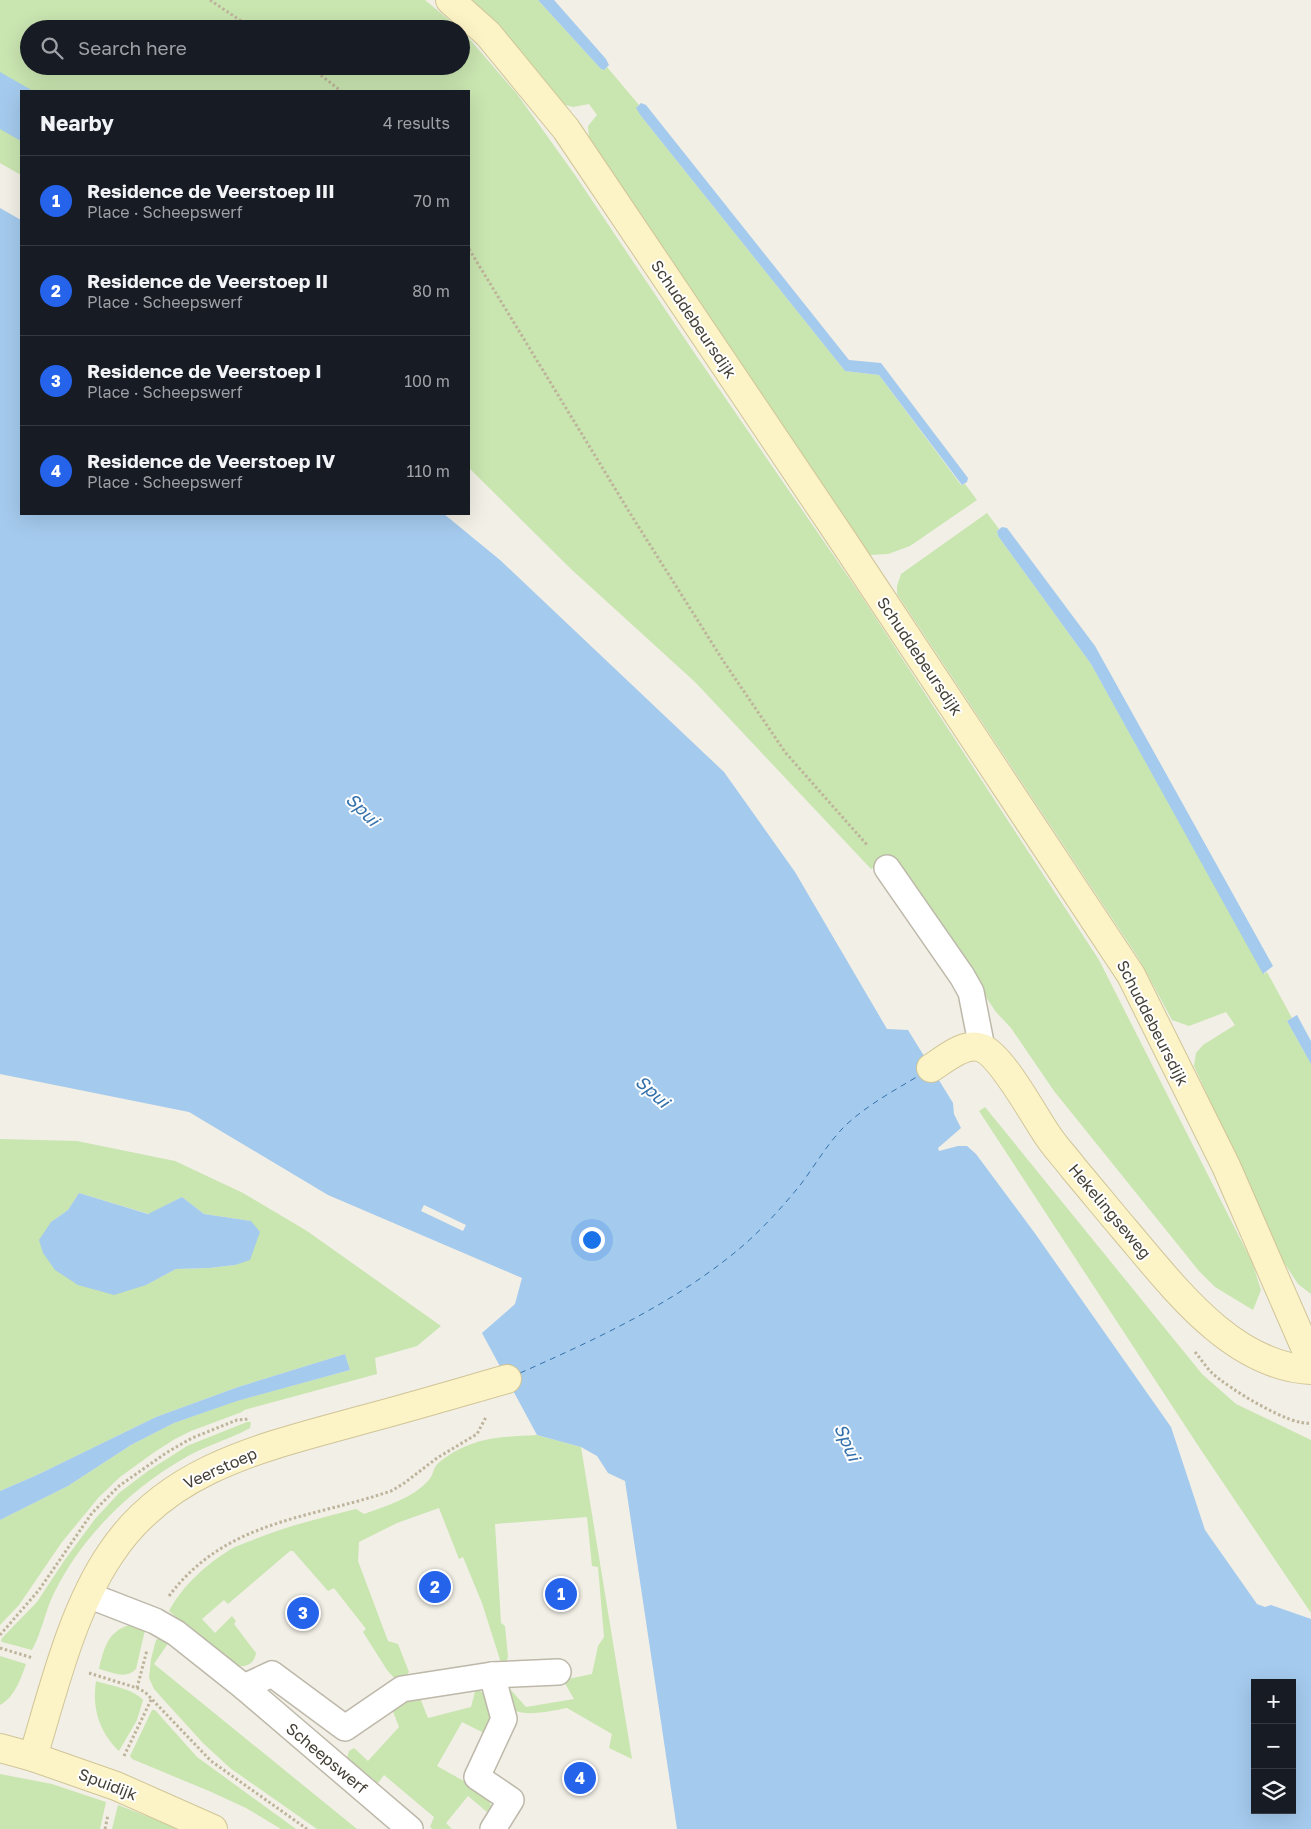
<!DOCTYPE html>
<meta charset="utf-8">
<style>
body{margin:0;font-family:"Golos Text",sans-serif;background:#20242c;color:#f1f3f6}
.controls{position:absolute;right:15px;bottom:15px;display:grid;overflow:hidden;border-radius:0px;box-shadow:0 5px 20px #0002}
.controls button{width:45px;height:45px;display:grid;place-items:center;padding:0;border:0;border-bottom:1px solid #363941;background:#171b24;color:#f1f3f6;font:25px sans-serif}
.you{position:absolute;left:591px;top:1239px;width:18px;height:18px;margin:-12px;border:4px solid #fff;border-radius:50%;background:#1a73e8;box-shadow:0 0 0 8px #1a73e833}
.badge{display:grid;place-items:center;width:32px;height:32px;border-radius:50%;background:#2563eb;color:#fff;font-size:16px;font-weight:700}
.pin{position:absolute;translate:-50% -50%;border:2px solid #fff;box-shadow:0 1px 5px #0006}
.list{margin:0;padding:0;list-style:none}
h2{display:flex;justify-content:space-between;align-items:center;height:65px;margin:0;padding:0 20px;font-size:21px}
h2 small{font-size:16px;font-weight:400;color:#9ea1a6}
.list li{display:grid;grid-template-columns:32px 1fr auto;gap:15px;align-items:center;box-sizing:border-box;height:90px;padding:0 20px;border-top:1px solid #363941}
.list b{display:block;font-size:19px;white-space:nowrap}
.list p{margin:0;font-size:16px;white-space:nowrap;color:#9ea1a6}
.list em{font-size:16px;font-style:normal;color:#9ea1a6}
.icon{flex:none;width:28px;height:28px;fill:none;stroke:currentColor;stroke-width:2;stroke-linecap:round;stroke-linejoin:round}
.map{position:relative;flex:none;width:1311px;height:1829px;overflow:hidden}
.search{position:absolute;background:#171b24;box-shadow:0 5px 20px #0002;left:20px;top:20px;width:450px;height:55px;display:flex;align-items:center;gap:12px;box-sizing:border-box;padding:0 18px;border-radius:28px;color:#9ea1a6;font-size:19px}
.panel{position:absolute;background:#171b24;box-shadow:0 5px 20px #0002;left:20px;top:90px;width:450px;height:425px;border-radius:0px}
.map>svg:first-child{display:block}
.green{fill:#c9e5b0;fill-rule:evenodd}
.water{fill:#a4caed;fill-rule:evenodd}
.pier{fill:#f2efe6}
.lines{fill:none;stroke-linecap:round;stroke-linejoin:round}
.ferry{stroke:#3471ab;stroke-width:1;stroke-dasharray:6 5;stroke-linecap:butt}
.street-casing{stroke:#bdb8a9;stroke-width:28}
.secondary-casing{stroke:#d0c598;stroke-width:30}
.path{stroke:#beb49b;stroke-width:3;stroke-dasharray:2.5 2.5;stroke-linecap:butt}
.street{stroke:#fff;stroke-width:25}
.secondary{stroke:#fcf3c6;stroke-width:28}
.labels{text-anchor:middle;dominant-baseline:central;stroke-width:4;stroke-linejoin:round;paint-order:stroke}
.street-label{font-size:16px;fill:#454036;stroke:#fff}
.water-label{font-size:18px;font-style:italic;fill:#3471ab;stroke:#fff}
</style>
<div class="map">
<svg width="1311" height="1829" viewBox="0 0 1311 1829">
<rect width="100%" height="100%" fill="#f2efe6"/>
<g class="green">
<polygon points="0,0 425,0 460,29 29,29 29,66 461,66 461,29 517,94 575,175 691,348 862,597 1099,960 1252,1262 1261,1290 1253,1310 1215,1287 1199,1271 1054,1091 1011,1028 996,1012 892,858 871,869 695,682 571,569 469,468 469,91 21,91 21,175 0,163"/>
<polygon points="470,0 538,0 601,69 604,70 607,67 639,105 637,108 641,116 845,371 879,375 961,485 965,484 977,500 910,546 888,554 870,555 589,139 588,126 597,115 589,104 573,107 562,104"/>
<polygon points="987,513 999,529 997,531 998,536 1091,664 1264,974 1267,972 1292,1018 1287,1021 1311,1064 1311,1294 1298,1284 1283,1261 1194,1066 1196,1053 1203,1045 1235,1025 1226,1012 1189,1026 1172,1020 1139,959 897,594 897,586 901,574"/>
<polygon points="985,1107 1202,1374 1236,1404 1311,1440 1311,1613 1201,1450 979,1111"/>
<path d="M0,1139L77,1141L175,1161L243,1193L307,1231L441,1326L417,1346L375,1358L377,1374L244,1410L242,1412L191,1431L175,1439L156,1451L120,1477L99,1497L62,1542L19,1605L0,1625V1520L68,1486L131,1445L174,1423L236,1401L350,1370L345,1354L238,1387L156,1417L37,1475L0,1491ZM79,1193L149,1214L182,1197L204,1214L251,1221L235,1265L209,1268L176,1269L146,1285L51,1222L68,1210Z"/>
<path d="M247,1422H251L250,1428C230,1439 208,1445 188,1456C131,1488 83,1535 54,1593C45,1611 42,1632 32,1650L2,1642L1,1640L3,1637L37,1602L64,1561L95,1519L119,1493L148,1471L187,1446Z"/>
<path d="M537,1435L581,1447L632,1759L609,1748L612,1734L567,1708C550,1711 497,1725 510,1689L526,1707L574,1699L563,1680L592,1674L598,1646L604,1637L598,1567L592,1566L587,1517L495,1524L501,1623L505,1626L508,1657L506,1663L502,1666L482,1603L463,1557L459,1559L439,1508L397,1523L359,1542L358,1561L388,1641L398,1644L409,1672L404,1679L396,1680L387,1670L363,1632L366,1629L334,1588L328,1591L293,1551H290L228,1604L224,1600L202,1619L215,1633L232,1616L236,1621L234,1624L256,1653C254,1665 245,1668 234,1665L169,1611C183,1585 207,1564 231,1549C238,1545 246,1543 253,1540C286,1526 321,1518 356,1509L364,1514C386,1506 411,1499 428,1481C435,1474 431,1468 442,1460C474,1437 499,1437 537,1435Z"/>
<path d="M136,1624L144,1628L145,1630L136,1669C125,1680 112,1672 99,1669C104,1646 110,1627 136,1624Z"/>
<polygon points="159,1638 169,1642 154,1664 357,1829 317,1829 230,1768 203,1743 162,1698 154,1689 149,1678 151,1659 156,1640"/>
<path d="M0,1656L26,1664C21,1678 15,1697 0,1705Z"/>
<path d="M96,1681C111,1686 132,1688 143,1700L137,1720L119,1751C99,1732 92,1708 96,1681Z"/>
<path d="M476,1688L487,1696L493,1718L486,1734L462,1722L437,1766C450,1774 489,1792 491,1806L487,1812L468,1796L446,1823L452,1829H433L430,1827L434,1817L384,1775L378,1783L347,1758L349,1751L354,1748L368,1761L399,1727L392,1709L406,1701L420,1698L428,1718L471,1707Z"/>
<polygon points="152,1710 155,1710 197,1757 296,1829 281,1829 246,1808 209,1791 132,1759 130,1756"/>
<polygon points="0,1774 52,1784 106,1802 100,1829 0,1829"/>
<polygon points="118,1805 180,1829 112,1829"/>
</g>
<g class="water">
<polygon points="538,0 554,0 606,59 609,65 604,70 601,69"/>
<polygon points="0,72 33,91 21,91 21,141 0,129"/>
<polygon points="641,103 646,105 849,360 881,363 968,478 967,482 962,485 879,375 845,371 641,116 636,108"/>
<path d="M0,208L21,220V514H444L500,560L724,772L795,872L887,1029L908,1030L953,1103L954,1114L961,1128L938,1148L939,1151L958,1146H967L976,1154L1034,1232L1171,1427L1205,1530L1257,1604L1265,1607L1271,1605L1311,1619V1829H677L625,1481L608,1473L597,1456L581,1447L537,1435L482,1333L515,1304L522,1278L328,1195L189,1112L0,1074ZM1255,1683H1292V1810H1255Z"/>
<polygon points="1002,527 1007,528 1095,646 1273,966 1263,974 1091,664 998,536 997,531"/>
<polygon points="1297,1015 1311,1041 1311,1064 1287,1021"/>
<polygon points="79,1193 148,1214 182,1197 204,1214 251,1221 260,1232 250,1260 235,1265 209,1268 176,1269 146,1285 114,1295 78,1285 55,1270 43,1253 39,1240 51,1222 68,1210"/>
<polygon points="345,1354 350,1370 237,1401 174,1423 131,1445 68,1486 0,1520 0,1491 37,1475 156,1417 238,1387"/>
</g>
<polygon class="pier" points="424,1205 466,1225 463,1231 421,1211"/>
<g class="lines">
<path class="ferry" d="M520,1373C599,1338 681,1300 746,1243C766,1225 785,1204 801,1184C816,1164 829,1141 847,1124C869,1104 895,1090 920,1075"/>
<defs>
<g id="street">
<polyline points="887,868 962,976 971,992 982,1048"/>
<polyline points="88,1595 155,1621 176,1633 244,1687 410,1829"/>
<polyline points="492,1675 558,1672"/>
<polyline points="244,1687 272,1674 345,1728 402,1689 492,1675 504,1719 477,1777 511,1800 493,1829"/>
</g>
<g id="secondary">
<polyline points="450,0 488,34 566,129 842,539 1131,975 1226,1166 1311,1361"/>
<path d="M931,1068C944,1060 965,1041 982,1048C1003,1057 1034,1116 1048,1136C1056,1148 1066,1158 1074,1169C1091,1189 1108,1210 1125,1230C1173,1286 1231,1366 1311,1370"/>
<polyline points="0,1748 33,1757 116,1786 213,1829"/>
<path d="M33,1757C53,1691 72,1610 111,1553C168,1467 265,1447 358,1421C408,1408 458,1393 507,1379"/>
</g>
</defs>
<use href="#street" class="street-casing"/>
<use href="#secondary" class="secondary-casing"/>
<g class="path">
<polyline points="210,0 253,29"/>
<polyline points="309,66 341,91"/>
<polyline points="469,249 633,518 724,662 785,752 868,846"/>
<path d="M1195,1352C1201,1359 1206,1367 1212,1373C1228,1388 1291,1427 1311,1423"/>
<path d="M169,1596C226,1520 309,1519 391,1491L403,1484L437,1458L477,1434L486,1417"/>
<polyline points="0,1635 39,1590 92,1513 119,1486 166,1453 192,1438 237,1420 249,1419"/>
<polyline points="0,1648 33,1658"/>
<polyline points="89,1673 137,1688 145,1692 211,1761 307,1829"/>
<polyline points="137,1688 147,1650"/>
<polyline points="124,1756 152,1698"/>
<polyline points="105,1829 108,1815"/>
</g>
<use href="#street" class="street"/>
<use href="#secondary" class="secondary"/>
</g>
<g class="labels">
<g class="street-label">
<text transform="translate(694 319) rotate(56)">Schuddebeursdijk</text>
<text transform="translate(920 656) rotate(56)">Schuddebeursdijk</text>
<text transform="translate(1153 1023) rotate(63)">Schuddebeursdijk</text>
<text transform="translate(1110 1211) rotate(50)">Hekelingseweg</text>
<text transform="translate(220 1468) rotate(-24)">Veerstoep</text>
<text transform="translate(327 1758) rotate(40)">Scheepswerf</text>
<text transform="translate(108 1784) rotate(21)">Spuidijk</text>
</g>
<g class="water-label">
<text transform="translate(363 809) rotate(45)">Spui</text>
<text transform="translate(653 1091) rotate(42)">Spui</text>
<text transform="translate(848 1442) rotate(66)">Spui</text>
</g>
</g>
</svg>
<div class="controls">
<button>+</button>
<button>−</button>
<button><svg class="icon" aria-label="layers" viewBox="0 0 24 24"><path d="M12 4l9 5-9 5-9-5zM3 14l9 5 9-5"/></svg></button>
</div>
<div class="you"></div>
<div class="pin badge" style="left:561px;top:1594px">1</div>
<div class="pin badge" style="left:435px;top:1587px">2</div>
<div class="pin badge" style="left:303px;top:1613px">3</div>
<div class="pin badge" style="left:580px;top:1778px">4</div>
<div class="search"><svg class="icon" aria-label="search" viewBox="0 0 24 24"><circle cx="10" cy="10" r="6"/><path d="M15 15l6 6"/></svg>Search here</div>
<section class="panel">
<h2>Nearby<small>4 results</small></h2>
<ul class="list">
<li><span class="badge">1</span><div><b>Residence de Veerstoep III</b><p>Place · Scheepswerf</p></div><em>70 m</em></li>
<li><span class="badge">2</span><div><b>Residence de Veerstoep II</b><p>Place · Scheepswerf</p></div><em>80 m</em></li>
<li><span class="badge">3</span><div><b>Residence de Veerstoep I</b><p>Place · Scheepswerf</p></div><em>100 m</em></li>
<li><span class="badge">4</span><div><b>Residence de Veerstoep IV</b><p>Place · Scheepswerf</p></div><em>110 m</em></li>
</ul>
</section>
</div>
